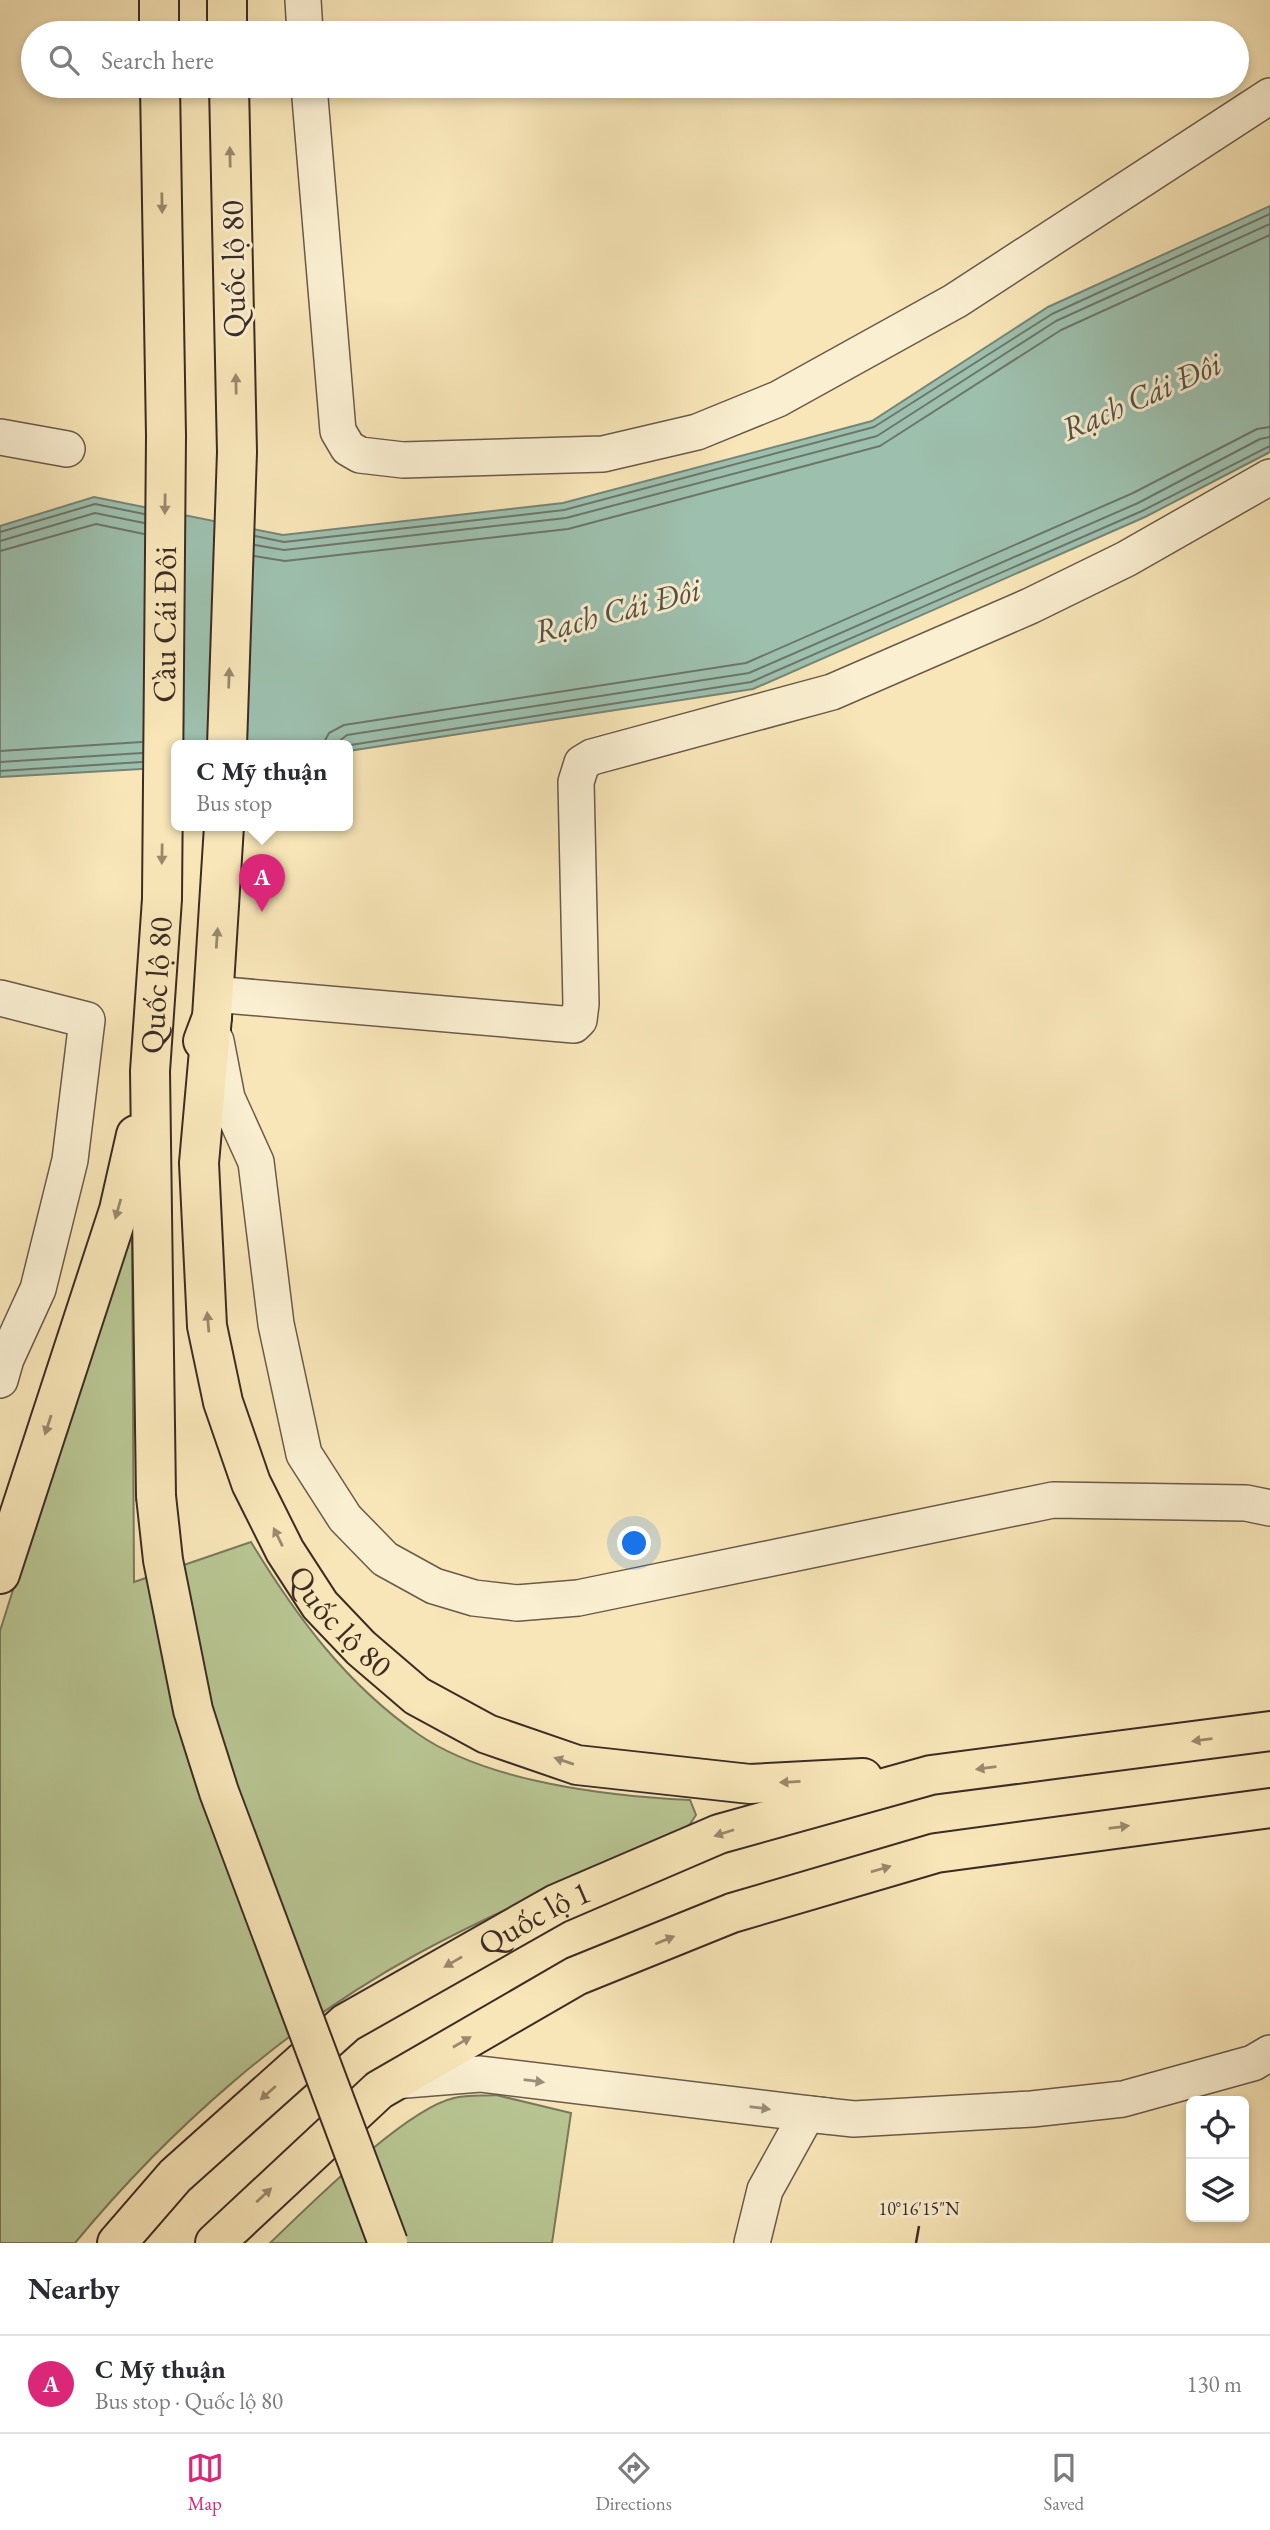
<!DOCTYPE html>
<meta charset="utf-8">
<style>
body{margin:0;font-family:"EB Garamond",serif;background:#f7f7f7;color:#2b2b33}
.controls{position:absolute;right:21px;bottom:21px;display:grid;overflow:hidden;border-radius:10px;box-shadow:0 4px 10px #0003}
.controls button{width:63px;height:63px;display:grid;place-items:center;padding:0;border:0;border-bottom:2px solid #e1e1e2;background:#fff;color:#2b2b33;font:35px sans-serif}
.you{position:absolute;left:635px;top:1544px;width:24px;height:24px;margin:-18px;border:5px solid #fff;border-radius:50%;background:#1a73e8;box-shadow:0 0 0 10px #1a73e833}
.badge{display:grid;place-items:center;width:46px;height:46px;border-radius:50%;background:#db2777;color:#fff;font-size:23px;font-weight:700}
.pin{position:absolute;translate:-50% -58px;filter:drop-shadow(0 2px 4px #0008)}
.pin::after{content:'';position:absolute;top:37px;width:24px;height:21px;background:inherit;clip-path:polygon(0 0,100% 0,50% 100%)}
.popup{position:absolute;left:171px;top:740px;width:182px;height:91px;box-sizing:border-box;display:grid;place-content:center;border-radius:10px;background:#fff;filter:drop-shadow(0 2px 5px #0005);font-size:23px;white-space:nowrap;color:#7c7c81}
.popup b{font-size:26px;color:#2b2b33}
.popup::after{content:'';position:absolute;left:50%;top:100%;margin-left:-14px;border:14px solid transparent;border-top-color:#fff}
.list{margin:0;padding:0;list-style:none}
h2{display:flex;justify-content:space-between;align-items:center;height:91px;margin:0;padding:0 28px;font-size:30px}
h2 small{font-size:23px;font-weight:400;color:#7c7c81}
.list li{display:grid;grid-template-columns:46px 1fr auto;gap:21px;align-items:center;box-sizing:border-box;height:98px;padding:0 28px;border-top:2px solid #e1e1e2}
.list b{display:block;font-size:26px;white-space:nowrap}
.list p{margin:0;font-size:23px;white-space:nowrap;color:#7c7c81}
.list em{font-size:23px;font-style:normal;color:#7c7c81}
.icon{flex:none;width:38px;height:38px;fill:none;stroke:currentColor;stroke-width:2;stroke-linecap:round;stroke-linejoin:round}
.map{position:relative;flex:none;width:1270px;height:2243px;overflow:hidden}
.search{position:absolute;background:#fff;box-shadow:0 4px 10px #0003;left:21px;right:21px;top:21px;height:77px;display:flex;align-items:center;gap:18px;box-sizing:border-box;padding:0 24px;border-radius:38px;color:#7c7c81;font-size:26px}
.sheet{height:189px;background:#fff}
nav{display:flex;justify-content:space-around;align-items:center;box-sizing:border-box;height:98px;border-top:2px solid #e1e1e2;background:#fff;font-size:19px;color:#7c7c81}
nav a{display:grid;justify-items:center;gap:4px}
nav .on{color:#db2777}
.map>svg:first-child{display:block}
.green{fill:#b8c693;stroke:#7a795c;stroke-width:2}
.water{fill:#9dc0ae;stroke:#768577;stroke-width:2}
.lines{fill:none;stroke-linecap:round;stroke-linejoin:round}
.shore{stroke:#6c766a;stroke-width:2}
.street-casing{stroke:#6a5a4a;stroke-width:38}
.highway-casing{stroke:#3b2c25;stroke-width:42}
.street{stroke:#faefd1;stroke-width:35}
.highway{stroke:#f8e6b8;stroke-width:38}
.highway-bridge-casing{stroke:#3b2c25;stroke-width:42;stroke-linecap:butt}
.highway-bridge{stroke:#f8e6b8;stroke-width:38}
.oneway{fill:#9a896e}
.oneway2{fill:#9a8e7b}
.ticks{fill:none;stroke:#3b2c25;stroke-width:2.5}
.labels{text-anchor:middle;dominant-baseline:central;stroke-width:6;stroke-linejoin:round;paint-order:stroke}
.street-label{font-size:32px;fill:#3b2c25;stroke:#faefd1}
.water-label{font-size:33px;font-style:italic;fill:#545147;stroke:#faefd1}
.ticks-label{font-size:18px;text-anchor:middle;fill:#3b2c25;stroke:#faefd1;stroke-width:6;stroke-linejoin:round;paint-order:stroke}
</style>
<div class="map">
<svg width="1270" height="2243" viewBox="0 0 1270 2243">
<rect width="100%" height="100%" fill="#f8e6b8"/>
<filter id="stains"><feTurbulence type="fractalNoise" baseFrequency=".00286" numOctaves="4"/><feColorMatrix values="0 0 0 0 .2 0 0 0 0 .09 0 0 0 0 .02 0 0 0 .5 -.17"/></filter>
<radialGradient id="worn" r=".72"><stop offset=".6" stop-color="#630" stop-opacity="0"/><stop offset="1" stop-color="#630" stop-opacity=".3"/></radialGradient>
<g class="green">
<path d="M132,1234L134,1582L251,1542C296,1616 346,1684 418,1734C487,1782 607,1796 690,1800L696,1815L688,1827C599,1869 506,1906 419,1953C288,2024 169,2129 75,2243H0V1631L64,1428Z"/>
<path d="M496,2095L571,2113L552,2243H270C309,2206 405,2109 454,2098C467,2095 483,2096 496,2095Z"/>
</g>
<polygon class="water" points="1270,206 1270,452 1145,517 753,689 348,751 348,746 176,746 176,767 0,777 0,526 94,497 283,535 563,503 872,421 1048,307"/>
<g class="lines">
<g class="shore">
<polyline points="0,532 95,504 144,514"/>
<polyline points="255,536 284,542 564,510 874,427 1052,314 1270,214"/>
<polyline points="0,541 95,513 144,523"/>
<polyline points="255,545 284,550 566,518 877,436 1056,321 1270,224"/>
<polyline points="0,551 96,524 144,534"/>
<polyline points="254,556 285,561 568,529 880,446 1061,330 1270,235"/>
<polyline points="322,746 329,733 344,725 746,663 1133,493 1257,429 1270,427"/>
<polyline points="333,746 347,735 749,673 1138,503 1260,439 1270,437"/>
<polyline points="344,746 751,682 1142,511 1270,446"/>
<polyline points="0,751 142,742"/>
<polyline points="0,762 142,753"/>
<polyline points="0,771 142,762"/>
</g>
<defs>
<g id="street">
<polyline points="303,0 305,33"/>
<polyline points="309,86 338,431 348,448 360,455 403,460 603,454 697,432 778,399 955,301 1270,96"/>
<polyline points="0,437 67,449"/>
<polyline points="213,994 574,1025 579,1020 581,1004 576,782 582,763 592,757 832,692 1030,606 1126,559 1270,477"/>
<polyline points="0,998 87,1020 70,1160 38,1289 6,1359 0,1380"/>
<polyline points="216,1041 227,1098 256,1162 276,1324 304,1454 345,1518 385,1559 434,1586 474,1598 517,1603 578,1598 1053,1500 1246,1503 1270,1508"/>
<polyline points="393,2081 480,2074 828,2116"/>
<polyline points="752,2243 765,2190 807,2114 854,2119 1032,2109 1123,2099 1253,2063 1270,2053"/>
</g>
<g id="highway">
<polyline points="159,0 159,33"/>
<polyline points="227,0 227,33"/>
<polyline points="227,746 237,452 229,86"/>
<path id="s1" d="M212,1017L199,1163L207,1326L223,1402L251,1483L285,1551L320,1605L361,1648L417,1696L487,1734L577,1765L750,1784L863,1778"/>
<polyline points="203,1041 212,1017 224,826"/>
<path id="s2" d="M156,1496L150,1071L162,899L166,436L160,86"/>
<polyline points="0,1574 119,1210 136,1135"/>
<path id="s3" d="M117,2243L175,2176L346,2023L556,1904L719,1834L931,1775L1270,1731"/>
<polyline points="215,2243 379,2090 576,1976 732,1913 936,1853 1270,1808"/>
</g>
</defs>
<use href="#street" class="street-casing"/>
<use href="#highway" class="highway-casing"/>
<use href="#street" class="street"/>
<use href="#highway" class="highway"/>
<defs>
<polyline id="highway-bridge" points="156,1496 163,1560 193,1710 219,1792 388,2243"/>
</defs>
<use href="#highway-bridge" class="highway-bridge-casing"/>
<use href="#highway-bridge" class="highway-bridge"/>
</g>
<defs><path id="oneway-solid" d="M-6-.8H1V-3.2L6.5 0L1 3.2V.8H-6Z" transform="scale(1.75)"/></defs>
<g class="oneway">
<use href="#oneway-solid" transform="translate(230 157) rotate(-91)"/>
<use href="#oneway-solid" transform="translate(162 203) rotate(89)"/>
<use href="#oneway-solid" transform="translate(236 384) rotate(-91)"/>
<use href="#oneway-solid" transform="translate(165 504) rotate(91)"/>
<use href="#oneway-solid" transform="translate(229 678) rotate(-88)"/>
<use href="#oneway-solid" transform="translate(162 854) rotate(91)"/>
<use href="#oneway-solid" transform="translate(217 938) rotate(-86)"/>
<use href="#oneway-solid" transform="translate(118 1209) rotate(106)"/>
<use href="#oneway-solid" transform="translate(208 1322) rotate(-95)"/>
<use href="#oneway-solid" transform="translate(48 1425) rotate(108)"/>
<use href="#oneway-solid" transform="translate(278 1537) rotate(-116)"/>
<use href="#oneway-solid" transform="translate(1202 1740) rotate(173)"/>
<use href="#oneway-solid" transform="translate(564 1761) rotate(-161)"/>
<use href="#oneway-solid" transform="translate(986 1768) rotate(173)"/>
<use href="#oneway-solid" transform="translate(790 1782) rotate(177)"/>
<use href="#oneway-solid" transform="translate(1119 1827) rotate(-7)"/>
<use href="#oneway-solid" transform="translate(724 1833) rotate(162)"/>
<use href="#oneway-solid" transform="translate(881 1869) rotate(-16)"/>
<use href="#oneway-solid" transform="translate(665 1940) rotate(-22)"/>
<use href="#oneway-solid" transform="translate(453 1962) rotate(150)"/>
<use href="#oneway-solid" transform="translate(462 2042) rotate(-30)"/>
<use href="#oneway-solid" transform="translate(268 2093) rotate(138)"/>
<use href="#oneway-solid" transform="translate(264 2195) rotate(-43)"/>
</g>
<g class="oneway2">
<use href="#oneway-solid" transform="translate(534 2081) rotate(7)"/>
<use href="#oneway-solid" transform="translate(760 2108) rotate(7)"/>
</g>
<path class="ticks" d="M916,2243L919,2226"/>
<g class="labels">
<g class="street-label">
<text transform="translate(233 269) rotate(-91)">Quốc lộ 80</text>
<text stroke="none"><textPath href="#s2" startOffset="872">Cầu Cái Đôi</textPath></text>
<text stroke="none"><textPath href="#s2" startOffset="511">Quốc lộ 80</textPath></text>
<text stroke="none"><textPath href="#s1" startOffset="639">Quốc lộ 80</textPath></text>
<text stroke="none"><textPath href="#s3" startOffset="534">Quốc lộ 1</textPath></text>
</g>
<g class="water-label">
<text transform="translate(1141 396) rotate(-24)">Rạch Cái Đôi</text>
<text transform="translate(617 610) rotate(-15)">Rạch Cái Đôi</text>
</g>
</g>
<g class="ticks-label">
<text x="919" y="2215">10°16'15"N</text>
</g>
<rect width="100%" height="100%" filter="url(#stains)"/>
<rect width="100%" height="100%" fill="url(#worn)"/>
</svg>
<div class="controls">
<button><svg class="icon" aria-label="locate" viewBox="0 0 24 24"><circle cx="12" cy="12" r="6"/><path d="M12 2v4M12 18v4M2 12h4M18 12h4"/></svg></button>
<button><svg class="icon" aria-label="layers" viewBox="0 0 24 24"><path d="M12 4l9 5-9 5-9-5zM3 14l9 5 9-5"/></svg></button>
</div>
<div class="you"></div>
<div class="pin badge" style="left:262px;top:912px">A</div>
<div class="popup"><b>C Mỹ thuận</b>Bus stop</div>
<div class="search"><svg class="icon" aria-label="search" viewBox="0 0 24 24"><circle cx="10" cy="10" r="6"/><path d="M15 15l6 6"/></svg>Search here</div>
</div>
<section class="sheet">
<h2>Nearby<small></small></h2>
<ul class="list">
<li><span class="badge">A</span><div><b>C Mỹ thuận</b><p>Bus stop · Quốc lộ 80</p></div><em>130 m</em></li>
</ul>
</section>
<nav>
<a class="on"><svg class="icon" aria-label="map" viewBox="0 0 24 24"><path d="M3 6l6-2 6 2 6-2v14l-6 2-6-2-6 2zM9 4v14M15 6v14"/></svg>Map</a>
<a><svg class="icon" aria-label="directions" viewBox="0 0 24 24"><path d="M12 3l9 9-9 9-9-9zM9 14v-3h6M13 9l2 2-2 2"/></svg>Directions</a>
<a><svg class="icon" aria-label="saved" viewBox="0 0 24 24"><path d="M7 4h10v16l-5-4-5 4z"/></svg>Saved</a>
</nav>
